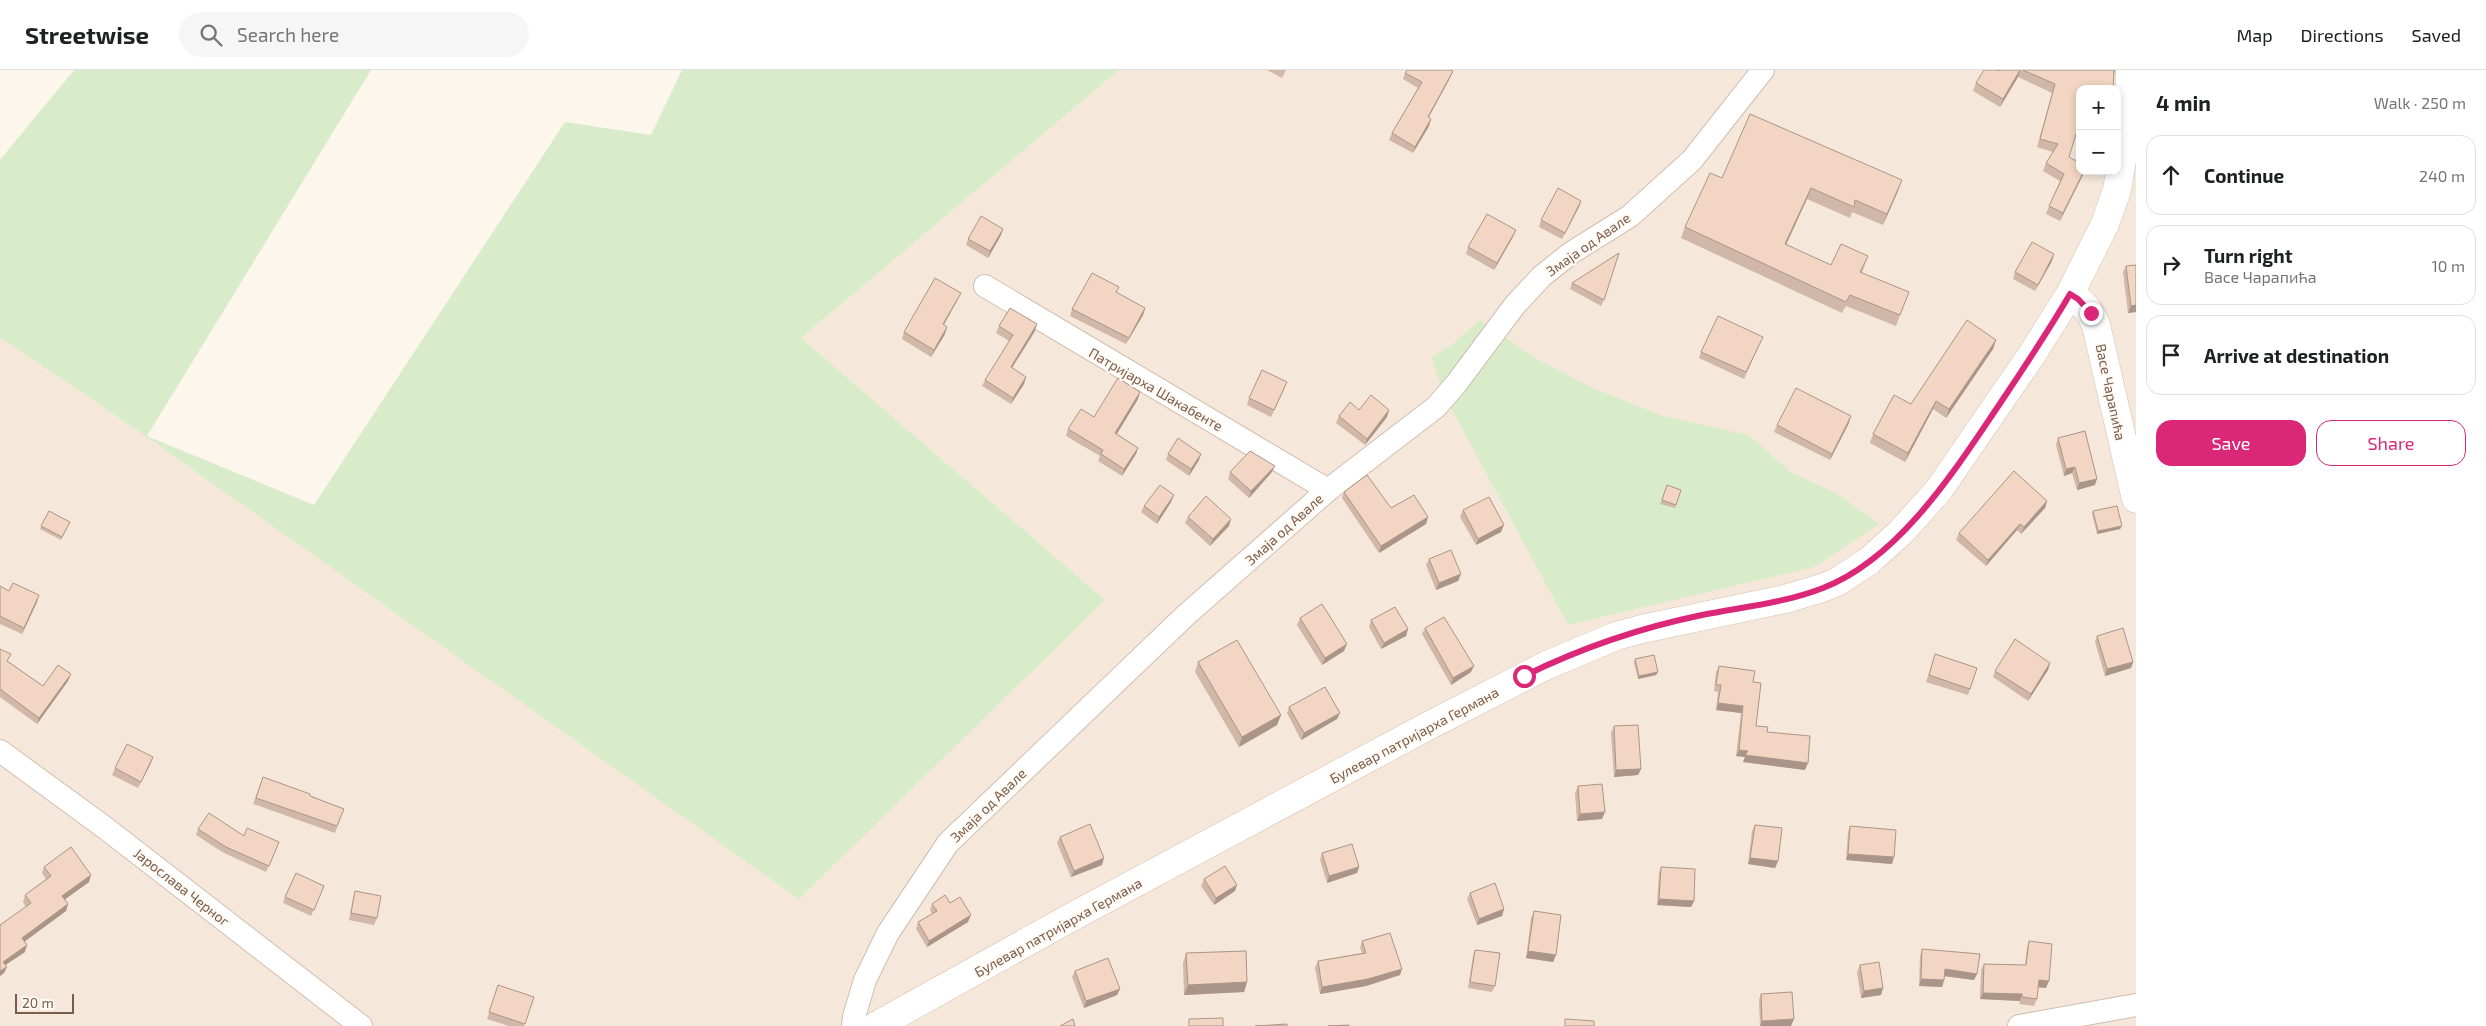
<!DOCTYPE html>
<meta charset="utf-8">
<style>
body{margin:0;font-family:"Exo 2",sans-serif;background:#f6f6f6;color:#202124}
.controls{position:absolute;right:15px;top:15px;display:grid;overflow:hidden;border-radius:10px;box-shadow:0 2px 8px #0003}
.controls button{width:45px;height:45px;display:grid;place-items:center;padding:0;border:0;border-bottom:1px solid #e0e0e0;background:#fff;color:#202124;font:25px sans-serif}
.scale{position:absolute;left:15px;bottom:12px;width:59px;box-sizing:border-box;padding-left:5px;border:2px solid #7a5c4d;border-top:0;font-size:14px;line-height:18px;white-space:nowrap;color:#7a5c4d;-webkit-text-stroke:4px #fffaf3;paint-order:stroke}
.stop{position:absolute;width:15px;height:15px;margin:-11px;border:4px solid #db2777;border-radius:50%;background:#fff}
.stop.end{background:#db2777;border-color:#fff;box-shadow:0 1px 5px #0008}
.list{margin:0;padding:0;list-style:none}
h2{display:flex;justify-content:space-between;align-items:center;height:65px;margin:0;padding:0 20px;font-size:21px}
h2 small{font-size:16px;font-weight:400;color:#757577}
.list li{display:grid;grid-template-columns:32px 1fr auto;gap:15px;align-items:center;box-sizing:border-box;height:80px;margin:0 10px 10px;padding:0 10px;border:1px solid #e0e0e0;border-radius:15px}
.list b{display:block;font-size:19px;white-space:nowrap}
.list p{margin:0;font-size:16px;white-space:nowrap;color:#757577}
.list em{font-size:16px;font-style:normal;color:#757577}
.actions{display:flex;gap:10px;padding:15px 20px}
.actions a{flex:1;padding:11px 0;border:1px solid #db2777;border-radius:15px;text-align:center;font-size:18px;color:#db2777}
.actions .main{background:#db2777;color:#fff}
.icon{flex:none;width:28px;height:28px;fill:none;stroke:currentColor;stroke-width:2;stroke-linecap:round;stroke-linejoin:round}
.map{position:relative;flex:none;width:2136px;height:956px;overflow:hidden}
header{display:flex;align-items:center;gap:30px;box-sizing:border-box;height:70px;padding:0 25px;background:#fff;border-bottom:1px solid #e0e0e0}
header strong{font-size:24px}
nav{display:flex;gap:28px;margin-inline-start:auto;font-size:18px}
.search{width:350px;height:45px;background:#f6f6f6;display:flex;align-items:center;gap:12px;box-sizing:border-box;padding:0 18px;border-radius:28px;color:#757577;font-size:19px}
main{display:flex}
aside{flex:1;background:#fff}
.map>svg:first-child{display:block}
.residential{fill:#f5e8da;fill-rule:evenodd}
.green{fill:#d8ecc9}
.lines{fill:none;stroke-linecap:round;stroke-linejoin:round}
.street-casing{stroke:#d1beb0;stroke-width:24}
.secondary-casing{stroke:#d6c0b0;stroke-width:29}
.street{stroke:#fff;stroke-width:22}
.secondary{stroke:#fff;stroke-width:28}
.wall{fill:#d1b7a8}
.shaded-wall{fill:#aa9588}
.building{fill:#f3d5c3;stroke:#aa9588}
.route{stroke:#db2777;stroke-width:6}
.labels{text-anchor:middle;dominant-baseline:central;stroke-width:4;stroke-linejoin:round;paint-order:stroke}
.street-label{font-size:14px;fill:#7a5c4d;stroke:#fffaf3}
</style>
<header>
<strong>Streetwise</strong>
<div class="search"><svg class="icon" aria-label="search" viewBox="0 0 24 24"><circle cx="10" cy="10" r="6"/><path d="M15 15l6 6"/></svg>Search here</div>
<nav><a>Map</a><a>Directions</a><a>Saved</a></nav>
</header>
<main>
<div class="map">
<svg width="2136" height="956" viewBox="0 0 2136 956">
<rect width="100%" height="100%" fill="#fdf6ec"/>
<path class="residential" d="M1119,0H2136V956H0V266L344,502L1105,530L801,268ZM2080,19H2117V101H2080Z"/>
<g class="green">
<polygon points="74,0 371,0 147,366 314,435 565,52 651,65 682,0 1119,0 801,268 1105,530 799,829 147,367 0,267 0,90"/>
<polygon points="1480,250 1533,287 1595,319 1663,346 1749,365 1792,403 1836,423 1879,454 1814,497 1568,555 1442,321 1432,287 1454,273"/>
</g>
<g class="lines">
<defs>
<g id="street">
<polyline points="985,216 1328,420"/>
<polyline points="0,681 104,757 361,956"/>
<polyline points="853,956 854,947 865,910 888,863 948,773 1186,545 1328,420 1436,337 1456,314 1515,235 1542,206 1571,183 1630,146 1692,90 1763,0"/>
<polyline points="2019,956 2136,935"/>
</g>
<g id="secondary">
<path d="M2070,224C2083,232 2090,241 2096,255L2136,429"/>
<polyline points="876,956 1070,848 1428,656 1547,595 1616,566 1642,559 1785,529 1822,518 1837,512 1869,491 1901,462 1938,421 2031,286 2070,224 2105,154 2117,120 2129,49 2130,0"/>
</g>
</defs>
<use href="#street" class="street-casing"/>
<use href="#secondary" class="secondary-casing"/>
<use href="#street" class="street"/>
<use href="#secondary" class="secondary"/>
</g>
<g class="wall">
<polygon points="1267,0 1286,0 1282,8"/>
<polygon points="1999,0 2116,0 2114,5 2113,4 2080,19 2069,87 2080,101 2084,101 2060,151 2046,144 2049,136 2060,111 2043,101 2046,93 2053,82 2037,77 2052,23 2018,7 2000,37 1973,21 1976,13"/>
<polygon points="1405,3 1450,8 1428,48 1429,56 1413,83 1389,70 1392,63 1418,18 1403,9"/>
<polygon points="1722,108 1898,121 1883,155 1852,142 1850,148 1807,129 1785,175 1831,195 1868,186 1862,203 1909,222 1896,256 1846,236 1842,243 1681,168 1685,157"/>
<polygon points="1581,131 1579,137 1562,169 1539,157 1541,150"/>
<polygon points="1003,159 1001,165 988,188 966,175 968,169"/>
<polygon points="1513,167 1494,200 1466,184 1468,177"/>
<polygon points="2052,191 2035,221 2013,209 2015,202"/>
<polygon points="2136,195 2136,242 2128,243 2123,202 2126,196"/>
<polygon points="1572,213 1604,230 1601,236 1570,219"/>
<polygon points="1119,217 1116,222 1145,238 1143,245 1126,274 1070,246 1072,239"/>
<polygon points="958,229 944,255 945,264 931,287 902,269 904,262"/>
<polygon points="999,256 1035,261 1012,298 1026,307 1024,314 1011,334 982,316 985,310 1009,271 996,263"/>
<polygon points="1763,267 1744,309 1699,288 1701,282"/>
<polygon points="1996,270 1993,279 1946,348 1933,339 1905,392 1870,373 1873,364 1911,334"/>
<polygon points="1285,318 1271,347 1247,335 1249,328"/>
<polygon points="1138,329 1117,364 1138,378 1136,384 1122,406 1098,391 1100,386 1066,366 1068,359"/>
<polygon points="1359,340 1389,340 1387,347 1365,375 1336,353 1339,346"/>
<polygon points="1849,353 1830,390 1774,362 1777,355"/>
<polygon points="2058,368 2095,415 2077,420 2072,403 2064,406 2056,375"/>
<polygon points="1168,384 1199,390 1189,406 1166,390"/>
<polygon points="1230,402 1272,402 1249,428 1228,409"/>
<polygon points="1667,415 1681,420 1675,438 1660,434"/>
<polygon points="1344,422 1391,438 1428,447 1426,454 1379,483 1342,428"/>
<polygon points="1174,425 1171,432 1157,454 1141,442 1144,436"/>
<polygon points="2047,431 2045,438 2021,464 2017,460 1986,496 1956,470 1959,463"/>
<polygon points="1463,440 1501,462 1476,475 1460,447"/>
<polygon points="2093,441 2122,456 2120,459 2097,464 2092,444"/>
<polygon points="1188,447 1229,456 1210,476 1185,453"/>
<polygon points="70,452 61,470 40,459 41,456"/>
<polygon points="1429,489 1461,504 1458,511 1436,520 1426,495"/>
<polygon points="0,516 9,521 37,532 22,564 0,554"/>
<polygon points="1300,548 1344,581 1322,595 1297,555"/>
<polygon points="1371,550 1408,559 1406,566 1381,579 1369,557"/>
<polygon points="1425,558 1471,602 1451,615 1422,564"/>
<polygon points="2097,566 2133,592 2131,598 2105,606 2095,572"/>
<polygon points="0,579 8,591 43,616 68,611 37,654 0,627"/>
<polygon points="1935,584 1977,598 1968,625 1926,612"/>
<polygon points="1635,589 1656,605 1638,609 1634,593"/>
<polygon points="1198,592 1281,645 1277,655 1239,677 1195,602"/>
<polygon points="2050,593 2048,600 2028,631 1993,607 1995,601"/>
<polygon points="1719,596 1753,612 1756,656 1767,662 1805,700 1743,692 1745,687 1736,686 1741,643 1716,640 1718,622 1714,621 1716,602"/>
<polygon points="1289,637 1337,649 1301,670 1287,643"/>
<polygon points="1614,656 1641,699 1638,705 1614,707 1611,663"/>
<polygon points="151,693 138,718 112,705 115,698"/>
<polygon points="263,707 344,739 335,763 253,734"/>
<polygon points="1578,716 1602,749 1577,751 1575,723"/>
<polygon points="1755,755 1778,791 1775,798 1748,794 1752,761"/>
<polygon points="1850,756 1892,794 1846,790 1848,762"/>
<polygon points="198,759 244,766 279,772 266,802 224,783 196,765"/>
<polygon points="1060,767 1102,795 1071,807 1057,773"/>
<polygon points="1322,783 1359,797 1357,803 1327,813 1320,790"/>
<polygon points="44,797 89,812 65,829 68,834 66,841 24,871 25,882 5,895 4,903 0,906 26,837 23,832 25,825 46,809 42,803"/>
<polygon points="1661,797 1694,831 1691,837 1657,835 1659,803"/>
<polygon points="1204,809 1235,821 1214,835 1201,816"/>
<polygon points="324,816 311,846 283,833 285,827"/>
<polygon points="355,821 377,848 374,855 349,850 353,828"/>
<polygon points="1470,823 1504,839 1502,846 1477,855 1467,829"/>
<polygon points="950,833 968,852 927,877 916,859 918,852 932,844 930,840 932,834"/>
<polygon points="1534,841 1556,885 1553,892 1526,888 1531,848"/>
<polygon points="1362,871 1400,905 1366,916 1320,924 1315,898 1318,891 1362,883 1360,878"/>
<polygon points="2029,871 2046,918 2038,917 2037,929 2034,936 2019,934 2020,931 1980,929 1981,900 1984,894 2025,895 2027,878"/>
<polygon points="1922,879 1977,904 1974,910 1945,906 1944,910 1942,917 1919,916 1920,886"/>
<polygon points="1475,880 1495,916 1492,922 1468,918 1473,886"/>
<polygon points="1186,883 1247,912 1244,922 1184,925 1183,893"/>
<polygon points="1860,895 1883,918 1881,925 1861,928 1857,902"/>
<polygon points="1075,901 1117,925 1084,938 1072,907"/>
<polygon points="498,915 534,927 524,956 509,956 487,949"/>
<polygon points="1761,924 1791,956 1760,956 1759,930"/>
</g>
<g class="shaded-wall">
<polygon points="2020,0 2018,7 2000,37 2003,29"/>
<polygon points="1453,1 1450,8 1425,54 1428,47"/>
<polygon points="1431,49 1429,56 1413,83 1415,77"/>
<polygon points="2084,101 2083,105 2060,151 2063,143"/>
<polygon points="1902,110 1898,121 1883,155 1887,144"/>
<polygon points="1811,118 1807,129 1781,186 1785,174"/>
<polygon points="1581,131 1579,137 1562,169"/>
<polygon points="1003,159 1001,165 988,188 990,181"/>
<polygon points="1516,160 1513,167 1494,200 1497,193"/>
<polygon points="2054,184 2052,191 2035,221 2038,215"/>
<polygon points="961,223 958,229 940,261 943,254"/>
<polygon points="2136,235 2136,242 2128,243 2131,236"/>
<polygon points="1145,238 1143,245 1126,274 1129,268"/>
<polygon points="1037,254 1035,261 1008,304 1011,297"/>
<polygon points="947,257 945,264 931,287 934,280"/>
<polygon points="1996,270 1993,279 1946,348 1949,339"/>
<polygon points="1026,307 1024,314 1011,334 1013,328"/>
<polygon points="1140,322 1138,329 1113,370 1115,363"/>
<polygon points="1936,331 1933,339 1905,392 1908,383"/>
<polygon points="1389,340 1387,347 1365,375 1367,369"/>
<polygon points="1851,346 1849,353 1830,390 1832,384"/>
<polygon points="1138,378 1136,384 1122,406 1124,399"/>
<polygon points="1201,384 1199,390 1189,406 1191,399"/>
<polygon points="1275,396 1272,402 1249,428 1251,421"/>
<polygon points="2075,397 2072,403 2064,406 2066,399"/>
<polygon points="2097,409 2095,415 2077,420 2079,413"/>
<polygon points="1174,425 1171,432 1157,454 1159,447"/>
<polygon points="2047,431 2045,438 2021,464 2024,457"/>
<polygon points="1428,447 1426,454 1379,483 1381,476"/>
<polygon points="1231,449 1229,456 1210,476 1213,469"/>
<polygon points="2020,454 2017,460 1986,496 1988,490"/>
<polygon points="1504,455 1501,462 1476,475 1478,469"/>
<polygon points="2122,456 2120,459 2097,464 2098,461"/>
<polygon points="1461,504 1458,511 1436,520 1439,513"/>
<polygon points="39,525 37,532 22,564 24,558"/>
<polygon points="1408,559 1406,566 1381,579 1384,573"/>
<polygon points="1347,574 1344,581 1322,595 1325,588"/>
<polygon points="2133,592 2131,598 2105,606 2107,599"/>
<polygon points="2050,593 2048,600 2028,631 2031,624"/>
<polygon points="1474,596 1471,602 1451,615 1453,608"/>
<polygon points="1658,602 1656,605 1638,609 1639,606"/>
<polygon points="71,604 68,611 37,654 39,648"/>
<polygon points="1718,633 1743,636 1741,643 1716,640"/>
<polygon points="1340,643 1337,649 1301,670 1304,663"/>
<polygon points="1281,645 1277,655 1239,677 1242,667"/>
<polygon points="1739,680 1748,681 1808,693 1805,700 1743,692 1745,687 1736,686"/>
<polygon points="153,687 151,693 138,718 141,712"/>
<polygon points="1641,699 1638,705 1614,707 1616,700"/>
<polygon points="1605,742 1602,749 1577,751 1580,744"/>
<polygon points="1848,784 1894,787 1892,794 1846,790"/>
<polygon points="1104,788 1102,795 1071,807 1074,801"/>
<polygon points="1750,788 1778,791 1775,798 1748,794"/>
<polygon points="1359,797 1357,803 1327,813 1329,806"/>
<polygon points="91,805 89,812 60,833 62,826"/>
<polygon points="1237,815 1235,821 1214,835 1216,828"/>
<polygon points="1659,829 1694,831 1691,837 1657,835"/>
<polygon points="68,834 66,841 20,875 22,868"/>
<polygon points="1504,839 1502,846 1477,855 1479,849"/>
<polygon points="971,845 968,852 927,877 929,871"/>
<polygon points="27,875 25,882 1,898 3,892"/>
<polygon points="1528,881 1556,885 1553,892 1526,888"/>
<polygon points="7,897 4,903 0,906 0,901"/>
<polygon points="1402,899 1400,905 1366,916 1320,924 1322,917"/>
<polygon points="1945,899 1977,904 1974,910 1943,906"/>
<polygon points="1921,909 1944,910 1942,917 1919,916"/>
<polygon points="2039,910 2049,911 2046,918 2037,917"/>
<polygon points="1247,912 1244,922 1184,925 1188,915"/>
<polygon points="1883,918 1881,925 1861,928 1864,921"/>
<polygon points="1120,919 1117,925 1084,938 1086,931"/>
<polygon points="1983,923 2022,924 2020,931 1980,929"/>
<polygon points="1794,949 1791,956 1760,956 1762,951"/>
</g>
<g class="building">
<polygon points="1407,0 1451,0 1453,1 1428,47 1431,49 1415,77 1392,63 1422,12 1405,3"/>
<polygon points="1984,0 1997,0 1998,1 1999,0 2020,0 2003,29 1976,13"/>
<polygon points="2023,0 2114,0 2113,19 2080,19 2080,51 2069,87 2080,93 2080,101 2084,101 2063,143 2049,136 2064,104 2046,93 2058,74 2040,69 2055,14"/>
<polygon points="1750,44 1902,110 1887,144 1855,130 1854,137 1811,118 1785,174 1831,195 1841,174 1868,186 1860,202 1909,222 1900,245 1850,225 1846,232 1685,157 1710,103 1722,108"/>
<polygon points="1558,118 1581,131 1565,163 1541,150"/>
<polygon points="1487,144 1516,160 1497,193 1468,177"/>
<polygon points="981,146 1003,159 990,181 968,169"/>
<polygon points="2032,172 2054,184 2038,215 2015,202"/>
<polygon points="1619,183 1604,230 1572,213"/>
<polygon points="2136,195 2136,235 2131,236 2126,196"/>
<polygon points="1092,203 1119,217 1116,222 1145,238 1129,268 1072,239"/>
<polygon points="935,208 961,223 943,254 947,257 934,280 904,262"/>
<polygon points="1010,238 1037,254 1011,297 1026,307 1013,328 985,310 1013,265 999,256"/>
<polygon points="1718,246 1763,267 1746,302 1701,282"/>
<polygon points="1967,250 1996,270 1949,339 1936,331 1908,383 1873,364 1894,325 1911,334"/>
<polygon points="1262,300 1287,312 1274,340 1249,328"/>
<polygon points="1118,308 1140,322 1115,363 1138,378 1124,399 1101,384 1103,380 1068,359 1081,339 1094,347"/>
<polygon points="1796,318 1851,346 1832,384 1777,355"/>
<polygon points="1371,325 1389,340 1367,369 1339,346 1350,332 1359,340"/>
<polygon points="2085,361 2097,409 2079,413 2075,397 2066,399 2058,368"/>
<polygon points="1178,368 1201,384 1191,399 1168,384"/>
<polygon points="1250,381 1275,396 1251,421 1230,402"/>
<polygon points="2014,401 2047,431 2024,457 2020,454 1988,490 1959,463"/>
<polygon points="1367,405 1391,438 1414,425 1428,447 1381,476 1344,422"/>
<polygon points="1160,415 1174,425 1159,447 1144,436"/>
<polygon points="1667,415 1681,420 1676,435 1662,430"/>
<polygon points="1206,426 1231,449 1213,469 1188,447"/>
<polygon points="1489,427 1504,455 1478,469 1463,440"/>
<polygon points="2117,436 2122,456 2098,461 2093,441"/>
<polygon points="49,441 70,452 62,467 41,456"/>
<polygon points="1451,480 1461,504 1439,513 1429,489"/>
<polygon points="13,513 39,525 24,558 0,546 0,516 9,521"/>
<polygon points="1322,534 1347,574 1325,588 1300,548"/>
<polygon points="1395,537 1408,559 1384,573 1371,550"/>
<polygon points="1444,547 1474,596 1453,608 1425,558"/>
<polygon points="2123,558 2133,592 2107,599 2097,566"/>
<polygon points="2015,569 2050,593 2031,624 1995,601"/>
<polygon points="1237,570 1281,645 1242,667 1198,592"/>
<polygon points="0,579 11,584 7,591 43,616 58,595 71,604 39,648 0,619"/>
<polygon points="1935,584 1977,598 1970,619 1929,605"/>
<polygon points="1654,585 1658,602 1639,606 1635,589"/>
<polygon points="1719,596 1755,601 1753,612 1761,613 1756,656 1768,657 1767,662 1810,666 1808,693 1745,685 1748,681 1739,680 1743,636 1718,633 1721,615 1716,615"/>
<polygon points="1325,617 1340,643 1304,663 1289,637"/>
<polygon points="1638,655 1641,699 1616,700 1614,656"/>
<polygon points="127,674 153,687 141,712 115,698"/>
<polygon points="263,707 310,724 310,726 344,739 337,756 256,728"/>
<polygon points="1602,714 1605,742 1580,744 1578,716"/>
<polygon points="209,743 244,766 247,758 279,772 269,796 226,777 198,759"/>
<polygon points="1090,754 1104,788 1074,801 1060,767"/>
<polygon points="1755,755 1782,758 1778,791 1750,788"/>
<polygon points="1850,756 1896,760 1894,787 1848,784"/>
<polygon points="1352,774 1359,797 1329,806 1322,783"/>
<polygon points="71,777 91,805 62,826 68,834 22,868 27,875 3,892 7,897 0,901 0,855 31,833 25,825 51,806 44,797"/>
<polygon points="1225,796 1237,815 1216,828 1204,809"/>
<polygon points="1661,797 1695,799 1694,831 1659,829"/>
<polygon points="296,803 324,816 314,840 285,827"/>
<polygon points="1495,813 1504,839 1479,849 1470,823"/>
<polygon points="355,821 381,826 377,848 351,843"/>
<polygon points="945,825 950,833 960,827 971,845 929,871 918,852 937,841 932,834"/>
<polygon points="1534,841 1561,845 1556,885 1528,881"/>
<polygon points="1390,863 1402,899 1368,909 1322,917 1318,891 1366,883 1362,871"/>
<polygon points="2029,871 2052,874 2049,911 2039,910 2037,929 2022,927 2022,924 1983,923 1984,894 2026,895"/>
<polygon points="1922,879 1980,884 1977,904 1945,899 1944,910 1921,909"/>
<polygon points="1475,880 1500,883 1495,916 1470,912"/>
<polygon points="1246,881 1247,912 1188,915 1186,883"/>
<polygon points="1108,888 1120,919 1086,931 1075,901"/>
<polygon points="1879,892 1883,918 1864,921 1860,895"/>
<polygon points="498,915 534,927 525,954 489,942"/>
<polygon points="1792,922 1794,949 1762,951 1761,924"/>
<polygon points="1223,948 1223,956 1189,956 1189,949"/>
<polygon points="1073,949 1075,956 1060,956"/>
<polygon points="1565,949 1594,951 1594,956 1565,956"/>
<polygon points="1287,954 1287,956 1255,956"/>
<polygon points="1349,955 1349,956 1328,956"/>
</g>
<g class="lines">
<path class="route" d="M1524,606C1581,578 1639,558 1702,545C1742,537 1785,533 1823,518C1900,488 1955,400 1999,335C2023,299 2048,262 2070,224L2078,229L2091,243"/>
</g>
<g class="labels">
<g class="street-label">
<text transform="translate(1588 174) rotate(-35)">Змаја од Авале</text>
<text transform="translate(1156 319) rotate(30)">Патријарха Шакабенте</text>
<text transform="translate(2111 322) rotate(78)">Васе Чарапића</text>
<text transform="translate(1284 459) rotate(-42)">Змаја од Авале</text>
<text transform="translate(1414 665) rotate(-28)">Булевар патријарха Германа</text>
<text transform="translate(988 735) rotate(-44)">Змаја од Авале</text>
<text transform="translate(182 817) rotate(38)">Јарослава Черног</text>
<text transform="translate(1058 857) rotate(-29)">Булевар патријарха Германа</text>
</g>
</g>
</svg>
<div class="controls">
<button>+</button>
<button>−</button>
</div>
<div class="scale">20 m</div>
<div class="stop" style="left:1524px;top:606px"></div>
<div class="stop end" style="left:2091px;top:243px"></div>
</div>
<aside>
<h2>4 min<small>Walk · 250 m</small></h2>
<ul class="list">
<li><svg class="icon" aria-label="ahead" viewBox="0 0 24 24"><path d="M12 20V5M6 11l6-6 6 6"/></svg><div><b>Continue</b></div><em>240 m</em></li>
<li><svg class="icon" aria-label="right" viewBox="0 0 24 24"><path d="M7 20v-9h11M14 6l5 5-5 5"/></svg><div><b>Turn right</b><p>Васе Чарапића</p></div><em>10 m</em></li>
<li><svg class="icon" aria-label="arrive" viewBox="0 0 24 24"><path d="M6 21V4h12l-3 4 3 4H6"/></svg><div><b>Arrive at destination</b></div></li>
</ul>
<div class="actions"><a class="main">Save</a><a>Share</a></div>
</aside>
</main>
